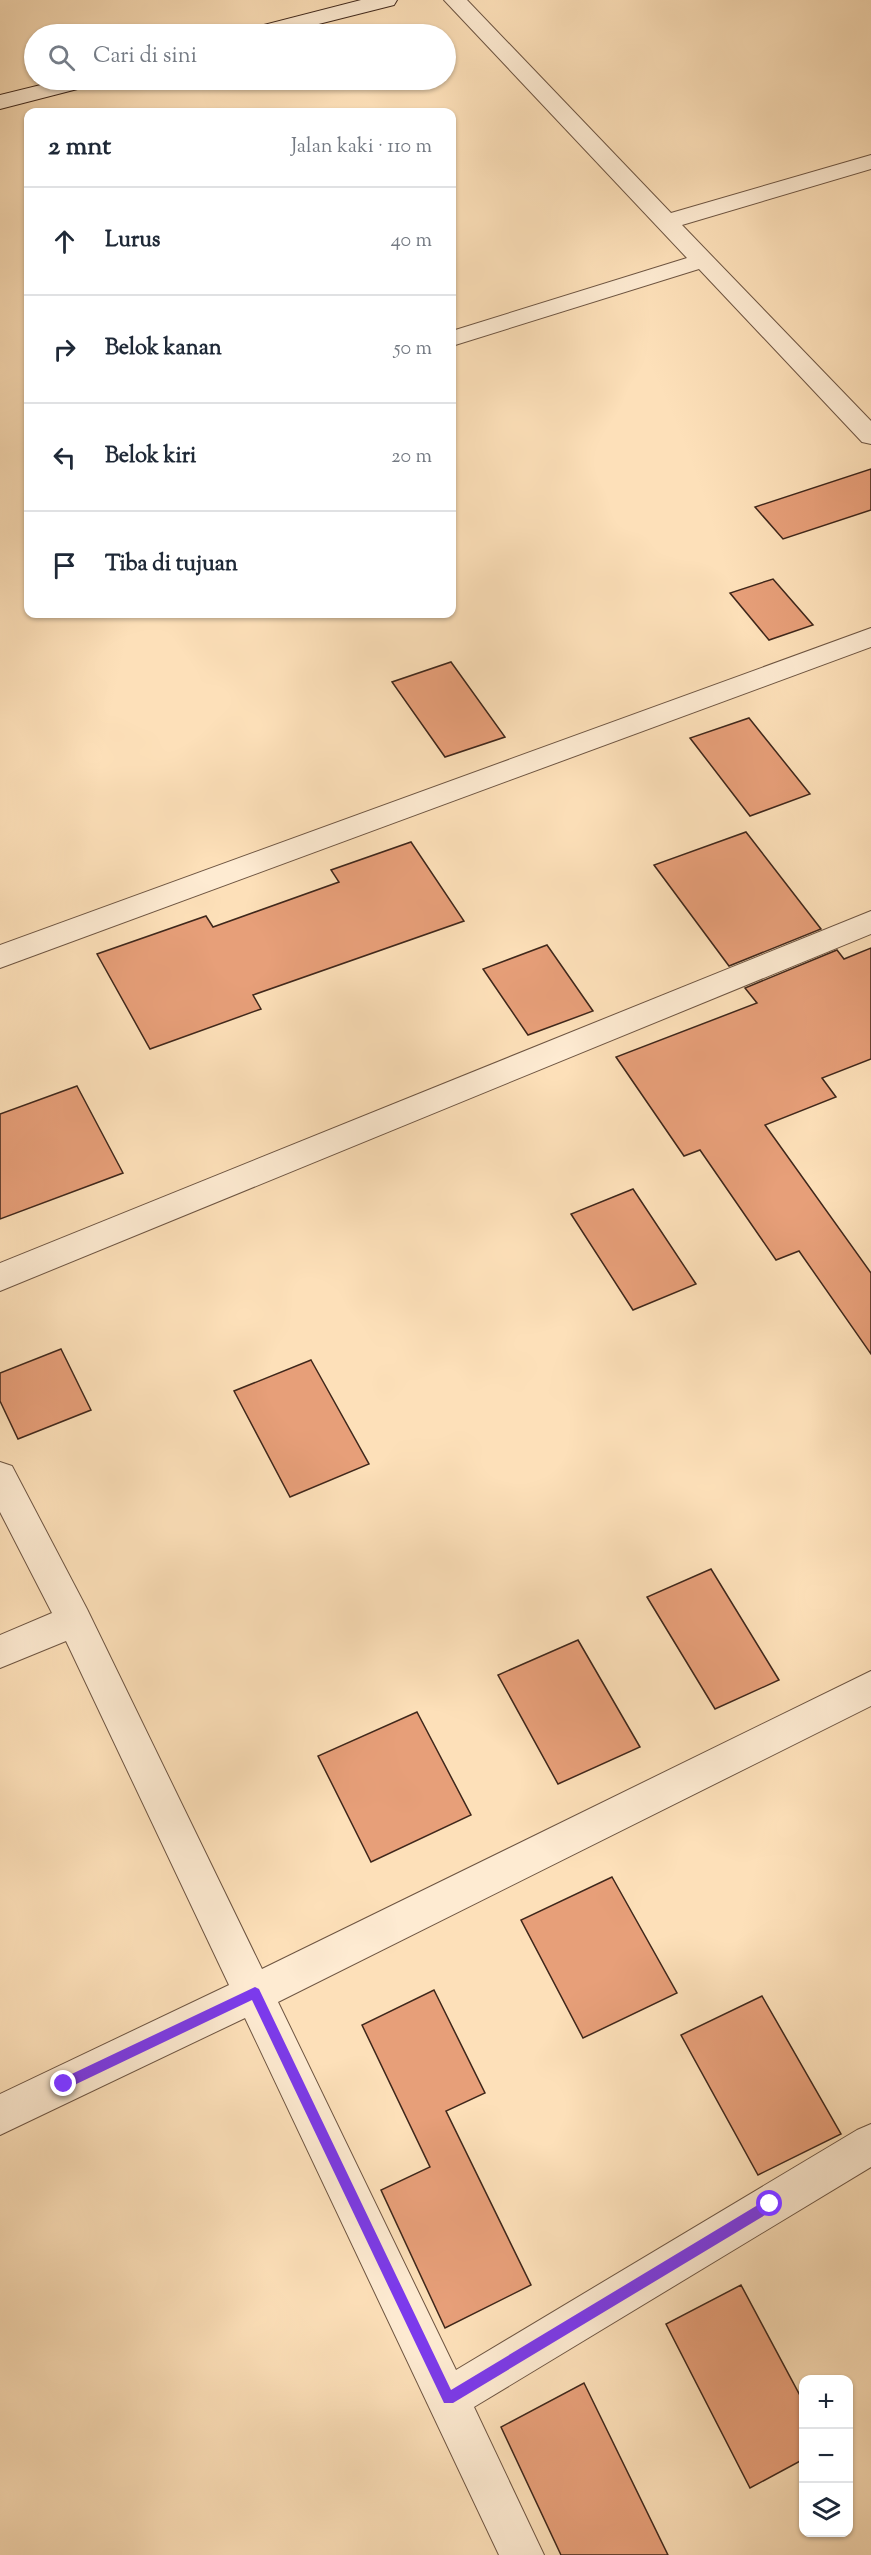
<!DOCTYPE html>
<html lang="id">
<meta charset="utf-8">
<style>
body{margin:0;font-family:"Sorts Mill Goudy",serif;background:#f2f2f3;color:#1f2937}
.controls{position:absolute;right:18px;bottom:18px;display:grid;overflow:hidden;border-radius:12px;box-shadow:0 2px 4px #0004}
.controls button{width:54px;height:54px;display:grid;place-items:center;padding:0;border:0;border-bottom:2px solid #e0e1e3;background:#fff;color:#1f2937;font:30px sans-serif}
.stop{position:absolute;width:18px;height:18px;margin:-14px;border:4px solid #7c3aed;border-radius:50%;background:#fff}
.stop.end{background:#7c3aed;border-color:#fff;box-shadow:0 2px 6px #0008}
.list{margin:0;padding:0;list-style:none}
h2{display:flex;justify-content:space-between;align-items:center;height:78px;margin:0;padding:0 24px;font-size:26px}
h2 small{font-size:20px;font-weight:400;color:#747a83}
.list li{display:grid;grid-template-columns:39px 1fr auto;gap:18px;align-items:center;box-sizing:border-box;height:108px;padding:0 24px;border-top:2px solid #e0e1e3}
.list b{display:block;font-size:22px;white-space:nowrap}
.list em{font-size:20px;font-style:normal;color:#747a83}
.icon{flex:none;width:33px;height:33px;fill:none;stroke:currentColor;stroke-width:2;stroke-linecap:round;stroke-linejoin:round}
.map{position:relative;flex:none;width:871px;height:2555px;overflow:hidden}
.search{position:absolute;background:#fff;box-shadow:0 2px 4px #0004;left:24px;top:24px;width:432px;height:66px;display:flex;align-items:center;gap:15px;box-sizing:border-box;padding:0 21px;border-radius:33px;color:#747a83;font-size:22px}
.panel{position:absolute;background:#fff;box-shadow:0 2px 4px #0004;left:24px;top:108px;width:432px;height:510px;border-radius:12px}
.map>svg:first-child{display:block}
.building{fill:#e79f79;stroke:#3f271b;stroke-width:1.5}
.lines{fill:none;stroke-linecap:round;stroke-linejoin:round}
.street-casing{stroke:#6e5542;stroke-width:2}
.secondary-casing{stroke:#3f271b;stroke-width:2}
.street{fill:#feebd2;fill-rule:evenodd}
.secondary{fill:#feebd2;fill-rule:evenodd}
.route{fill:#7c3aed}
</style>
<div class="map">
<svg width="871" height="2555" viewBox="0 0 871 2555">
<rect width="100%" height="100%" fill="#fde0b9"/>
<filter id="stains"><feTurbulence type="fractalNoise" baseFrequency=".00333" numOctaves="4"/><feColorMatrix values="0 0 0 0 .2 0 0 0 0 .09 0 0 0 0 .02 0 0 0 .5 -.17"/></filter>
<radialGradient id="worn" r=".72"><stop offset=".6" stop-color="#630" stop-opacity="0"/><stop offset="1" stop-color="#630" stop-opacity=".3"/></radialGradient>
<g class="building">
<polygon points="871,469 871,510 783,539 755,507"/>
<polygon points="773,579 813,625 769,640 730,593"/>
<polygon points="451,662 505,737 445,757 392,682"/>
<polygon points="749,718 810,794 750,816 690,738"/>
<polygon points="746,832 821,929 729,966 654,865"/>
<polygon points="411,842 464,921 253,995 261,1009 150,1049 97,954 206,916 213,927 339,882 331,870"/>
<polygon points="547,945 593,1011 528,1035 483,969"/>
<polygon points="871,948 871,1059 822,1078 836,1097 765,1125 871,1273 871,1354 799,1251 776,1260 700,1150 684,1156 616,1057 757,1003 745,988 837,950 844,959"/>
<polygon points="77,1086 123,1173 0,1219 0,1114"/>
<polygon points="633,1189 696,1284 633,1310 571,1214"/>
<polygon points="61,1349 91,1410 18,1439 0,1401 0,1373"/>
<polygon points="311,1360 369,1464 290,1497 234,1391"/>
<polygon points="711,1569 779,1680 715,1709 647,1597"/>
<polygon points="578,1640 640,1747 558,1784 498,1675"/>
<polygon points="417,1712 471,1815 371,1862 318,1756"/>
<polygon points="612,1877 677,1993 583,2038 521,1920"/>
<polygon points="434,1990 485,2093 446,2111 531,2285 445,2328 381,2190 430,2167 362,2025"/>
<polygon points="762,1996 841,2134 758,2175 681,2035"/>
<polygon points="741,2285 804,2403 804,2459 750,2488 666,2324"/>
<polygon points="584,2383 668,2555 561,2555 501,2427"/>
</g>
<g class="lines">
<defs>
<g id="street">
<polygon points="444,0 467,0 671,213 871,155 871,169 682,225 871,421 871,444 862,442 699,269 452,346 452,331 687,258"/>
<polygon points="871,628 871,647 0,968 0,945"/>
<polygon points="871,911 871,934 0,1291 0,1263"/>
<polygon points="0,1462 12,1466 87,1609 262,1969 871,1671 871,1706 278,2002 456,2370 857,2130 871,2124 871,2167 474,2407 544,2555 499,2555 245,2018 0,2135 0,2094 229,1985 66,1641 0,1668 0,1635 52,1613 0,1512"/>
</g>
<g id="secondary">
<polygon points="361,0 397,0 394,5 279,34 245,34 248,29"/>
<polygon points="61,80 96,80 93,85 0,109 0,95"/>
</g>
</defs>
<use href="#street" class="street-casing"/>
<use href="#secondary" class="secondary-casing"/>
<use href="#street" class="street"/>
<use href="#secondary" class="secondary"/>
</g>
<polygon class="route" points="255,1987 259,1989 451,2390 766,2200 775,2200 775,2209 453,2403 444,2403 252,2000 68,2088 59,2088 59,2080"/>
<rect width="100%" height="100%" filter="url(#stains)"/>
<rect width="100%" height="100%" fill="url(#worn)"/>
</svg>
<div class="controls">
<button>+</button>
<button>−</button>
<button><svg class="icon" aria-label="layers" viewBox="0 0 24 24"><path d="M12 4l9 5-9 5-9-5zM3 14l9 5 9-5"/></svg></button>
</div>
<div class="stop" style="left:770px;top:2204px"></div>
<div class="stop end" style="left:64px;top:2084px"></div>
<div class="search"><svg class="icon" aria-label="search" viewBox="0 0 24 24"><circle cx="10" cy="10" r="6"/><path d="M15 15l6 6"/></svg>Cari di sini</div>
<section class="panel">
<h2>2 mnt<small>Jalan kaki · 110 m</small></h2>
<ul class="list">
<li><svg class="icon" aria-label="ahead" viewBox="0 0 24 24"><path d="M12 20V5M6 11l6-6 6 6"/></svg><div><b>Lurus</b></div><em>40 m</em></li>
<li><svg class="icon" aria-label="right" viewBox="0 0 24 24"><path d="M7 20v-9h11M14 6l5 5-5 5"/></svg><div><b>Belok kanan</b></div><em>50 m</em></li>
<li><svg class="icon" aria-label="left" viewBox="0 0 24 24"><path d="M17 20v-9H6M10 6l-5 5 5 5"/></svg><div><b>Belok kiri</b></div><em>20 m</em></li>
<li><svg class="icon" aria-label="arrive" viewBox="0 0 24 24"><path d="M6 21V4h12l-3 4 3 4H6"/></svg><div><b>Tiba di tujuan</b></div></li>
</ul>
</section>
</div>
